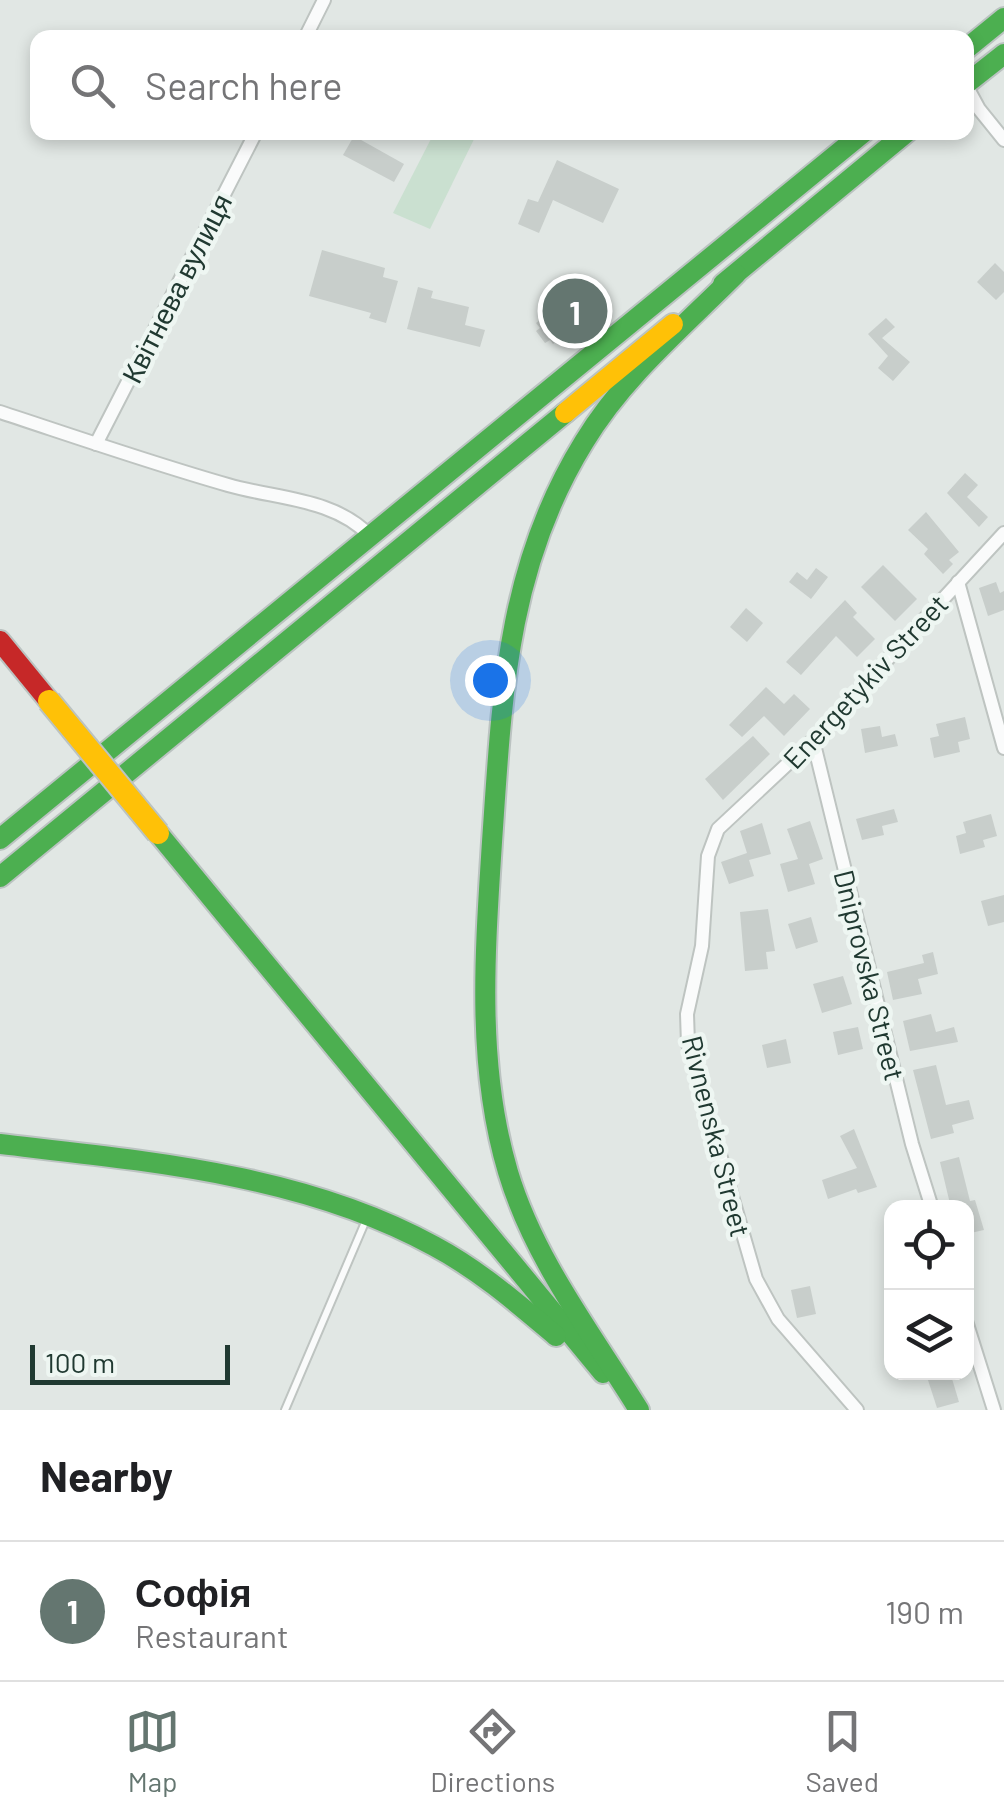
<!DOCTYPE html>
<meta charset="utf-8">
<style>
body{margin:0;font-family:Barlow,sans-serif;background:#f2f2f2;color:#202124}
.controls{position:absolute;right:30px;bottom:30px;display:grid;overflow:hidden;border-radius:20px;box-shadow:0 5px 15px #0003}
.controls button{width:90px;height:90px;display:grid;place-items:center;padding:0;border:0;border-bottom:2px solid #e0e0e0;background:#fff;color:#202124;font:50px sans-serif}
.scale{position:absolute;left:30px;bottom:25px;width:200px;box-sizing:border-box;padding-left:10px;border:5px solid #203931;border-top:0;font-size:28px;line-height:35px;white-space:nowrap;color:#203931;-webkit-text-stroke:8px #eef6f2;paint-order:stroke}
.you{position:absolute;left:490px;top:680px;width:35px;height:35px;margin:-25px;border:8px solid #fff;border-radius:50%;background:#1a73e8;box-shadow:0 0 0 15px #1a73e833}
.badge{display:grid;place-items:center;width:65px;height:65px;border-radius:50%;background:#647670;color:#fff;font-size:32px;font-weight:700}
.pin{position:absolute;translate:-50% -50%;border:5px solid #fff;box-shadow:0 2px 10px #0006}
.list{margin:0;padding:0;list-style:none}
h2{display:flex;justify-content:space-between;align-items:center;height:130px;margin:0;padding:0 40px;font-size:42px}
h2 small{font-size:32px;font-weight:400;color:#757577}
.list li{display:grid;grid-template-columns:65px 1fr auto;gap:30px;align-items:center;box-sizing:border-box;height:140px;padding:0 40px;border-top:2px solid #e0e0e0}
.list b{display:block;font-size:38px;white-space:nowrap}
.list p{margin:0;font-size:32px;white-space:nowrap;color:#757577}
.list em{font-size:32px;font-style:normal;color:#757577}
.icon{flex:none;width:55px;height:55px;fill:none;stroke:currentColor;stroke-width:2;stroke-linecap:round;stroke-linejoin:round}
.map{position:relative;flex:none;width:1004px;height:1410px;overflow:hidden}
.search{position:absolute;background:#fff;box-shadow:0 5px 15px #0003;left:30px;right:30px;top:30px;height:110px;display:flex;align-items:center;gap:25px;box-sizing:border-box;padding:0 35px;border-radius:20px;color:#757577;font-size:38px}
.sheet{height:270px;background:#fff}
nav{display:flex;justify-content:space-around;align-items:center;box-sizing:border-box;height:140px;border-top:2px solid #e0e0e0;background:#fff;font-size:28px;color:#757577}
nav a{display:grid;justify-items:center;gap:5px}
nav .on{color:#647670}
.map>svg:first-child{display:block}
.green{fill:#cae0d0}
.building{fill:#c8cecb}
.lines{fill:none;stroke-linecap:round;stroke-linejoin:round}
.lane-casing{stroke:#bec4c1;stroke-width:10}
.street-casing{stroke:#bec4c1;stroke-width:16}
.fast-casing{stroke:#bbc3c1;stroke-width:24}
.slow-casing{stroke:#bbc3c1;stroke-width:24}
.jam-casing{stroke:#bbc3c1;stroke-width:24}
.lane{stroke:#fafbfb;stroke-width:6}
.street{stroke:#fafbfb;stroke-width:12}
.fast{stroke:#4caf50;stroke-width:20}
.slow{stroke:#ffc107;stroke-width:20}
.jam{stroke:#c62828;stroke-width:20}
.slow-bridge-casing{stroke:#bbc3c1;stroke-width:26;stroke-linecap:butt}
.slow-bridge{stroke:#ffc107;stroke-width:22}
.labels{text-anchor:middle;dominant-baseline:central;stroke-width:9;stroke-linejoin:round;paint-order:stroke}
.street-label{font-size:28px;fill:#203931;stroke:#eef6f2}
</style>
<div class="map">
<svg width="1004" height="1410" viewBox="0 0 1004 1410">
<rect width="100%" height="100%" fill="#e1e7e4"/>
<polygon class="green" points="434,133 477,133 430,229 393,213"/>
<g class="building">
<polygon points="354,136 404,164 394,182 343,155"/>
<polygon points="557,160 619,189 603,223 553,200 539,233 518,224 528,199 538,202"/>
<polygon points="322,250 385,268 383,277 398,281 386,323 369,318 371,313 309,296"/>
<polygon points="995,263 1004,272 1004,292 996,300 977,282"/>
<polygon points="587,278 596,289 591,293 597,301 564,328 561,331 564,336 553,344 550,340 545,343 536,331 540,328 536,323 557,308 554,304"/>
<polygon points="418,287 433,291 431,298 469,307 465,325 485,330 480,347 407,329"/>
<polygon points="886,318 895,327 882,338 910,362 893,381 878,368 888,356 868,334"/>
<polygon points="965,473 978,485 967,497 988,517 979,527 947,493"/>
<polygon points="926,512 959,552 949,560 953,564 943,574 924,554 928,549 908,530"/>
<polygon points="883,565 917,599 895,621 861,587"/>
<polygon points="816,568 828,577 811,599 789,582 797,572 807,580"/>
<polygon points="996,582 1000,593 1004,591 1004,610 988,616 979,588"/>
<polygon points="845,600 857,613 853,617 875,639 857,657 836,636 801,675 786,662"/>
<polygon points="746,608 763,623 747,642 730,627"/>
<polygon points="766,687 784,704 794,694 810,709 784,736 764,716 742,737 729,725"/>
<polygon points="965,717 970,739 958,742 960,752 934,758 930,738 939,736 936,724"/>
<polygon points="880,726 882,737 895,734 898,746 865,753 861,729"/>
<polygon points="753,736 770,754 723,800 705,779"/>
<polygon points="894,809 898,822 882,826 884,835 862,840 856,819"/>
<polygon points="991,814 997,836 983,840 985,847 960,854 956,836 966,833 963,822"/>
<polygon points="810,821 823,859 809,864 815,884 788,892 780,864 798,859 787,829"/>
<polygon points="762,823 771,854 749,860 754,876 729,884 721,862 747,853 740,831"/>
<polygon points="1004,895 1004,922 988,926 981,901"/>
<polygon points="768,909 775,951 766,952 768,969 745,971 740,912"/>
<polygon points="811,917 818,942 796,949 788,924"/>
<polygon points="933,952 938,974 918,979 922,994 893,1000 887,972 924,963 922,955"/>
<polygon points="843,976 852,1004 822,1013 813,984"/>
<polygon points="931,1014 936,1032 954,1027 958,1042 910,1051 903,1021"/>
<polygon points="858,1027 863,1049 838,1055 833,1032"/>
<polygon points="786,1039 791,1063 767,1068 762,1045"/>
<polygon points="936,1065 946,1105 969,1100 974,1119 952,1125 954,1133 931,1139 913,1070"/>
<polygon points="854,1129 877,1187 858,1193 856,1189 828,1199 822,1180 857,1168 840,1136"/>
<polygon points="959,1157 970,1201 975,1200 984,1230 966,1234 966,1208 951,1208 940,1162"/>
<polygon points="810,1286 816,1314 797,1318 791,1290"/>
<polygon points="943,1372 950,1372 959,1402 937,1408 927,1377"/>
</g>
<g class="lines">
<defs>
<polyline id="lane" points="285,1410 366,1220"/>
<g id="street">
<polyline points="305,38 324,0"/>
<polyline points="966,85 979,109 1004,140"/>
<path d="M0,412C76,437 151,463 228,485C276,499 334,498 370,536"/>
<polyline points="96,444 256,132"/>
<polyline points="958,582 1004,748"/>
<polyline points="813,740 912,1144 932,1208"/>
<polyline points="966,1321 994,1410"/>
<polyline points="857,1410 778,1319 756,1279 688,1044 687,1014 702,946 708,856 718,829 813,740 1004,533"/>
</g>
<g id="fast">
<polyline points="966,49 1004,18"/>
<polyline points="966,84 1004,54"/>
<polyline points="723,284 907,132"/>
<polyline points="158,833 603,1373"/>
<polyline points="0,839 864,132"/>
<polyline points="0,877 565,413"/>
<path d="M0,1144C146,1161 303,1174 434,1246C479,1270 517,1303 556,1336"/>
<path d="M639,1410C592,1334 534,1259 508,1172C476,1065 485,952 492,842C502,699 506,568 584,442C623,377 683,327 736,274"/>
</g>
<polyline id="slow" points="565,413 673,324"/>
<polyline id="jam" points="0,641 49,701"/>
</defs>
<use href="#lane" class="lane-casing"/>
<use href="#street" class="street-casing"/>
<use href="#fast" class="fast-casing"/>
<use href="#slow" class="slow-casing"/>
<use href="#jam" class="jam-casing"/>
<use href="#lane" class="lane"/>
<use href="#street" class="street"/>
<use href="#fast" class="fast"/>
<use href="#slow" class="slow"/>
<use href="#jam" class="jam"/>
<defs>
<polyline id="slow-bridge" points="49,701 158,833"/>
</defs>
<use href="#slow-bridge" class="slow-bridge-casing"/>
<use href="#slow-bridge" class="slow-bridge"/>
</g>
<g class="labels">
<g class="street-label">
<text transform="translate(176 288) rotate(-63)">Квітнева вулиця</text>
<text transform="translate(865 681) rotate(-47)">Energetykiv Street</text>
<text transform="translate(870 975) rotate(76)">Dniprovska Street</text>
<text transform="translate(717 1136) rotate(76)">Rivnenska Street</text>
</g>
</g>
</svg>
<div class="controls">
<button><svg class="icon" aria-label="locate" viewBox="0 0 24 24"><circle cx="12" cy="12" r="6"/><path d="M12 2v4M12 18v4M2 12h4M18 12h4"/></svg></button>
<button><svg class="icon" aria-label="layers" viewBox="0 0 24 24"><path d="M12 4l9 5-9 5-9-5zM3 14l9 5 9-5"/></svg></button>
</div>
<div class="scale">100 m</div>
<div class="you"></div>
<div class="pin badge" style="left:575px;top:311px">1</div>
<div class="search"><svg class="icon" aria-label="search" viewBox="0 0 24 24"><circle cx="10" cy="10" r="6"/><path d="M15 15l6 6"/></svg>Search here</div>
</div>
<section class="sheet">
<h2>Nearby<small></small></h2>
<ul class="list">
<li><span class="badge">1</span><div><b>Софія</b><p>Restaurant</p></div><em>190 m</em></li>
</ul>
</section>
<nav>
<a class="on"><svg class="icon" aria-label="map" viewBox="0 0 24 24"><path d="M3 6l6-2 6 2 6-2v14l-6 2-6-2-6 2zM9 4v14M15 6v14"/></svg>Map</a>
<a><svg class="icon" aria-label="directions" viewBox="0 0 24 24"><path d="M12 3l9 9-9 9-9-9zM9 14v-3h6M13 9l2 2-2 2"/></svg>Directions</a>
<a><svg class="icon" aria-label="saved" viewBox="0 0 24 24"><path d="M7 4h10v16l-5-4-5 4z"/></svg>Saved</a>
</nav>
